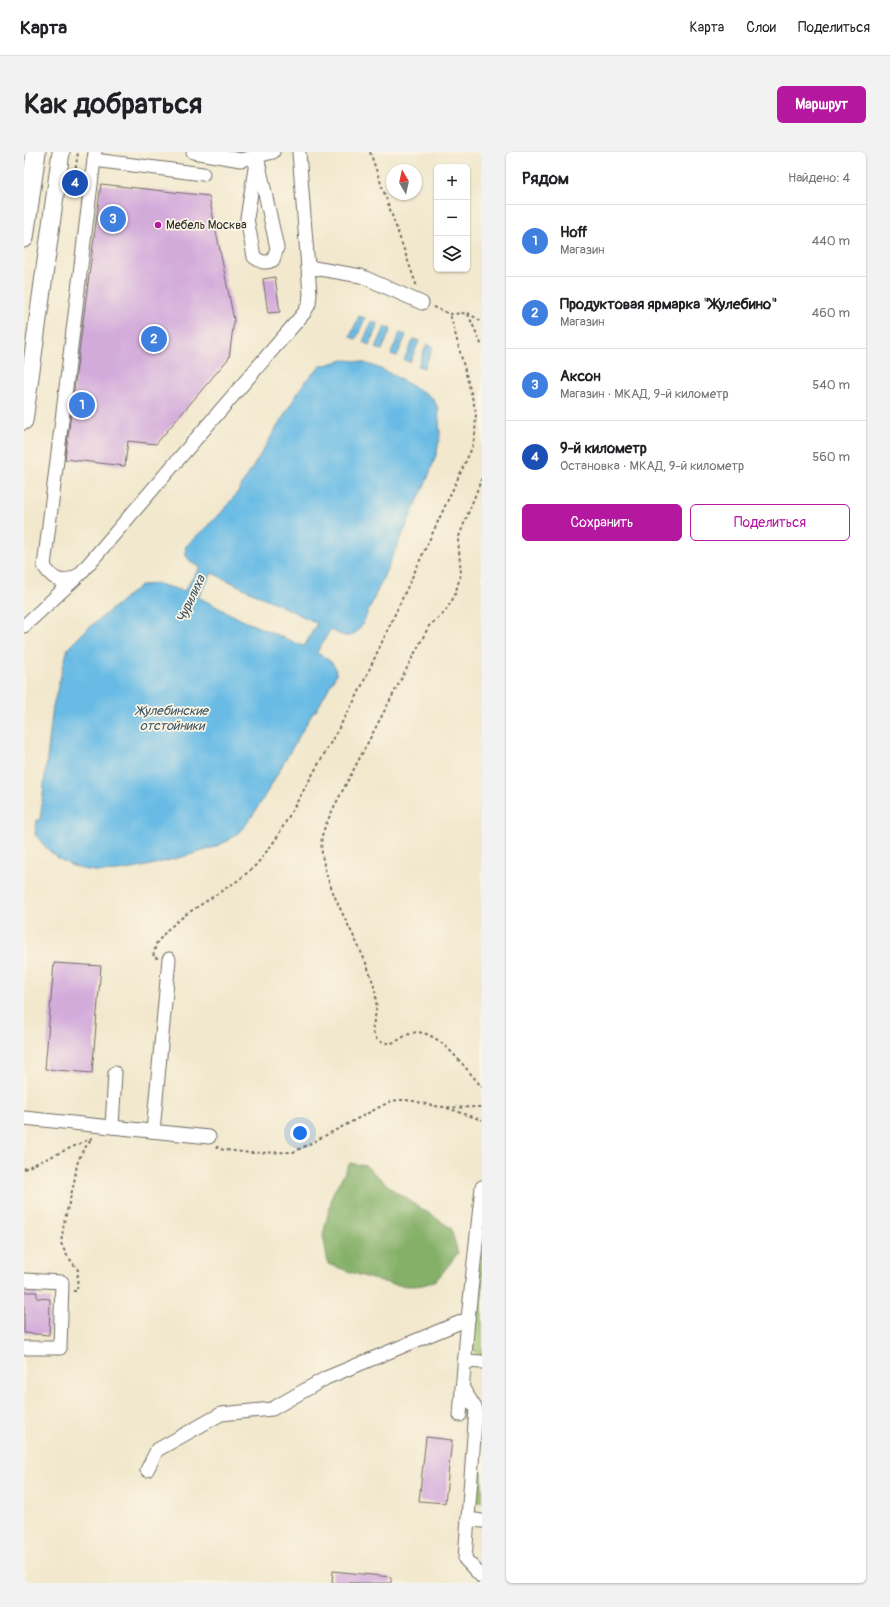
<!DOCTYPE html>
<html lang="ru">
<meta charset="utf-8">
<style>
body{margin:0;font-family:Pangolin,sans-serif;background:#f2f2f2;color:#202124}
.controls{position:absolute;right:12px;top:12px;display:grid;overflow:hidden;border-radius:6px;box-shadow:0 1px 3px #0004}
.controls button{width:36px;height:36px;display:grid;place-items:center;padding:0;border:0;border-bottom:1px solid #e0e0e0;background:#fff;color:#202124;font:20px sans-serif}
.compass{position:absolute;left:362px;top:12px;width:36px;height:36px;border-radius:50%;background:#fff;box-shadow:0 1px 3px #0004;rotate:351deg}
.you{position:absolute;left:276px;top:981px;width:14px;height:14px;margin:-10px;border:3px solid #fff;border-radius:50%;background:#1a73e8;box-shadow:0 0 0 6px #1a73e833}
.badge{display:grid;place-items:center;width:26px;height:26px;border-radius:50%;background:#b5179e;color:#fff;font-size:13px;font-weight:700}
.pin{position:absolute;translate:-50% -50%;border:2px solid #fff;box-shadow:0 1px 4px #0006}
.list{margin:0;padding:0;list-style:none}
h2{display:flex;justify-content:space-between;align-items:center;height:52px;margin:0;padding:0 16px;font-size:17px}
h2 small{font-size:13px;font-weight:400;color:#757577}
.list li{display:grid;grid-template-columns:26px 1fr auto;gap:12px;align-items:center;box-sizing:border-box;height:72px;padding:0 16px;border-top:1px solid #e0e0e0}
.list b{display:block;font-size:15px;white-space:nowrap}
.list p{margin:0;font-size:13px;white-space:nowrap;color:#757577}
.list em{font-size:13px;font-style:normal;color:#757577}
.actions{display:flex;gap:8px;padding:12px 16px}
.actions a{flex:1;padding:9px 0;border:1px solid #b5179e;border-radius:6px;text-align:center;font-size:14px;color:#b5179e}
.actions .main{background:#b5179e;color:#fff}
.icon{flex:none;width:22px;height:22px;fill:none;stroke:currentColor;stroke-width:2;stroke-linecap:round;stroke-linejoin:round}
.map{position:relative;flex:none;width:458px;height:1431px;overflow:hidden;border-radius:6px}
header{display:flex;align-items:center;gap:24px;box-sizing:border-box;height:56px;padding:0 20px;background:#fff;border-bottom:1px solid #e0e0e0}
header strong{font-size:19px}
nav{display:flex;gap:22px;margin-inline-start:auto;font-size:14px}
.intro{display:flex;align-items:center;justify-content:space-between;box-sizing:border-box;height:96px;padding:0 24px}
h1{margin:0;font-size:28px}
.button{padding:10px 18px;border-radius:6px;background:#b5179e;color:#fff;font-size:14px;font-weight:700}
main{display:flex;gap:24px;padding:0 24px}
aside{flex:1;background:#fff;border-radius:6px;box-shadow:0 1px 3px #0004}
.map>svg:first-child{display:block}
.green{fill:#a6cc77;stroke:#687c51}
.forest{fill:#84b068;stroke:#586e4a}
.water{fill:#69bbe5;stroke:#4a7388;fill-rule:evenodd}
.building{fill:#d3abdb}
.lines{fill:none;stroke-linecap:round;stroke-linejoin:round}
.minor-casing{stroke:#706d64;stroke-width:15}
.major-casing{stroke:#706d64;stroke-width:19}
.highway-casing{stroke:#706d64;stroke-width:21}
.path{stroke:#706d64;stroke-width:2;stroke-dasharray:3 3;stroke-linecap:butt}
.minor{stroke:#fff;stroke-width:13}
.major{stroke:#fff;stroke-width:17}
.highway{stroke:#fff;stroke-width:19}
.poi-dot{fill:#b5179e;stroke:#fcf5e5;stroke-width:1.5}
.labels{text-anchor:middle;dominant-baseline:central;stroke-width:3.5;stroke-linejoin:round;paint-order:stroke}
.poi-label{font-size:12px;fill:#2b2b2b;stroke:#fcf5e5;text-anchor:start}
.water-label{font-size:13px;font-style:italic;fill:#3e5663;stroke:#fcf5e5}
</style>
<header>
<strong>Карта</strong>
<nav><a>Карта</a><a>Слои</a><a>Поделиться</a></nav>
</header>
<div class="intro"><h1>Как добраться</h1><a class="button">Маршрут</a></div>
<main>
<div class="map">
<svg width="458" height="1431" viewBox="0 0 458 1431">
<rect width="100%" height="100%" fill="#fcf5e5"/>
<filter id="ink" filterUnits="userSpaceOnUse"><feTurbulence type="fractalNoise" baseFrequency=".025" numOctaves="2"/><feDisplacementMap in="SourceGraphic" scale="8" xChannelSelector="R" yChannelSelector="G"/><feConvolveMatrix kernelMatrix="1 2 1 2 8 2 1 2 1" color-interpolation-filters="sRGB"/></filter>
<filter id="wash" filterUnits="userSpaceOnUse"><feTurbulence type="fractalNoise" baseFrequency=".012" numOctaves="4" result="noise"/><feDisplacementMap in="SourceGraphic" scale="16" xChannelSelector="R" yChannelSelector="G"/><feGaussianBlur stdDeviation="0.9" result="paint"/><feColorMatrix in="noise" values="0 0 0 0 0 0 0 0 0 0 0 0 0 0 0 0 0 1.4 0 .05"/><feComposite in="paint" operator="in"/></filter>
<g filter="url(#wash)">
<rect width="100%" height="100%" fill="#f1e8cd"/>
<g class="green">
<polygon points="458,1076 458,1204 452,1201 447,1190"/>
<polygon points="456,1320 458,1320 458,1350 450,1349 453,1323"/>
</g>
<path class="forest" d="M326,1011L342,1014L368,1037L427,1076L434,1101C428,1108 417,1125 410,1129C383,1144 331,1121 304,1112L299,1083L309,1041Z"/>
<g class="water">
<polygon points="335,164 341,166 332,187 326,185"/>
<polygon points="348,169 354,172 345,193 339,190"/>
<polygon points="361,175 367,177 358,198 352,196"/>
<polygon points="376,181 382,183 373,204 367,202"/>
<polygon points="390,187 395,189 386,210 380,208"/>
<polygon points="403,192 409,195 400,216 394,214"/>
<path d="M320,208C349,208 376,228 401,241L409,247L414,256L416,283L413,300L405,323L338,473C327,489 322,485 306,478L293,500V501C303,507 313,511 312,523L292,559H290C276,583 262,606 249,630C239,646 230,664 217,678C201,695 175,700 154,706C100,720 49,736 11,682L13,668H16L29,554L44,496L62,478L117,433L134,432L160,439L176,415C167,410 159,406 162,394L197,361L213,341L281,229L297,214ZM188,421L293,471L281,493L279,494L218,468L174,445Z"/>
</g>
<g id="blocks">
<g class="building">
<polygon points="77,32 185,44 210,168 205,206 132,292 104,289 101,314 41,307"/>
<polygon points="251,125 256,160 244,161 239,127"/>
<polygon points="30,811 77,814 68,921 21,917"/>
<polygon points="0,1140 13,1140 13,1146 26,1147 25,1183 0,1181"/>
<polygon points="402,1285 428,1288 421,1351 395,1349"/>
<polygon points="309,1419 367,1425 367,1431 308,1431"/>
</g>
</g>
</g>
<g filter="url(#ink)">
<use href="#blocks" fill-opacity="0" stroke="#706d64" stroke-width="1"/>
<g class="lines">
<defs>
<g id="minor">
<polyline points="71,0 70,8 179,22"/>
<polyline points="169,0 217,8 249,0"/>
<path d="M233,4L253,96L249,108C241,112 237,110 230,105L223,66Z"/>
<path d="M70,8L20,414C31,431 40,432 56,422L280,161L285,152L286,142L275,0"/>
<polyline points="284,115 337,124 398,151"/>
<polyline points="0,474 53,425"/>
<polyline points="0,966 185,985"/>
<polyline points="88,975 91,921"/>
<polyline points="129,979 145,807"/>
<polyline points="0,1128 38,1130 36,1196 0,1196"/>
<polyline points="440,1209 458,1210"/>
<polyline points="438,1235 452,1257 441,1407 458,1425"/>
<polyline points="436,1263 444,1167 458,1035"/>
<polyline points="123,1318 133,1298 197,1262 248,1257 302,1226 444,1167"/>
<polyline points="444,1367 458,1369"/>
</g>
<polyline id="major" points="0,269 37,0"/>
<polyline id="highway" points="0,86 12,0"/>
</defs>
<use href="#minor" class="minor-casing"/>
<use href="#major" class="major-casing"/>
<use href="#highway" class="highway-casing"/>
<g class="path">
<polyline points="346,0 393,135"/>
<polyline points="49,34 54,0"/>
<polyline points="409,155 426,162 444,161 458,170"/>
<polyline points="444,162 458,194"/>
<path d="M458,326L434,387L437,422L430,445L421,460L405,474L310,655C306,664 300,675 298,684C292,732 341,791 351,839C352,845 353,852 352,858C351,873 344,874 354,889C373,895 373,886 388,881C413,874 443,919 458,935"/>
<polyline points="134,806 129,805 132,792 143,778 161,763 216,727 233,712 252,687 333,544 448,296 451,283 452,260 426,162"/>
<polyline points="423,956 458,968"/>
<path d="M193,994L194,997L226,1001L270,1000L367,949C389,945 400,954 420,955C433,956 445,955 458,955"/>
<polyline points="0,1017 68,986"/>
<polyline points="49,1139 53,1139 54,1118 42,1102 37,1091 40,1071 50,1031 53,1012 58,1000 68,986"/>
</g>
<use href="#minor" class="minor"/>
<use href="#major" class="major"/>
<use href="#highway" class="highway"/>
</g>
</g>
<circle class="poi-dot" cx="134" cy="73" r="4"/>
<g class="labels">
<g class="poi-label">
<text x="142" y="73">Мебель Москва</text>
</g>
<g class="water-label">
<text transform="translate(167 447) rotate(-65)">Чурилиха</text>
<text x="148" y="559">Жулебинские<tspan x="148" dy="15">отстойники</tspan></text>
</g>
</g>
</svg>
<div class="controls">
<button>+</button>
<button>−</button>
<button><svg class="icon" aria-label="layers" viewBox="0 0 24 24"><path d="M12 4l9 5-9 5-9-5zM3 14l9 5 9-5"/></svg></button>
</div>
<svg class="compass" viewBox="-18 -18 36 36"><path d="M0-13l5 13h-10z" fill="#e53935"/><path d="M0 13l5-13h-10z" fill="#757577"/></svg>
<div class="you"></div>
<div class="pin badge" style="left:58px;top:253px;background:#3f7fe0">1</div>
<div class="pin badge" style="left:130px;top:187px;background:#3f7fe0">2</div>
<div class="pin badge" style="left:89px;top:67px;background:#3f7fe0">3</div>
<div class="pin badge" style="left:51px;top:31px;background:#1a4fb4">4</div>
</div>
<aside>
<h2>Рядом<small>Найдено: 4</small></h2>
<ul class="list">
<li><span class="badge" style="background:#3f7fe0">1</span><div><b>Hoff</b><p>Магазин</p></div><em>440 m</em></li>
<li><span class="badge" style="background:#3f7fe0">2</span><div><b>Продуктовая ярмарка &quot;Жулебино&quot;</b><p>Магазин</p></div><em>460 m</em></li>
<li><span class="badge" style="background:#3f7fe0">3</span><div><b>Аксон</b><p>Магазин · МКАД, 9-й километр</p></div><em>540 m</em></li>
<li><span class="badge" style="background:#1a4fb4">4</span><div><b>9-й километр</b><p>Остановка · МКАД, 9-й километр</p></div><em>560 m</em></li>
</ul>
<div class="actions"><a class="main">Сохранить</a><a>Поделиться</a></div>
</aside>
</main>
